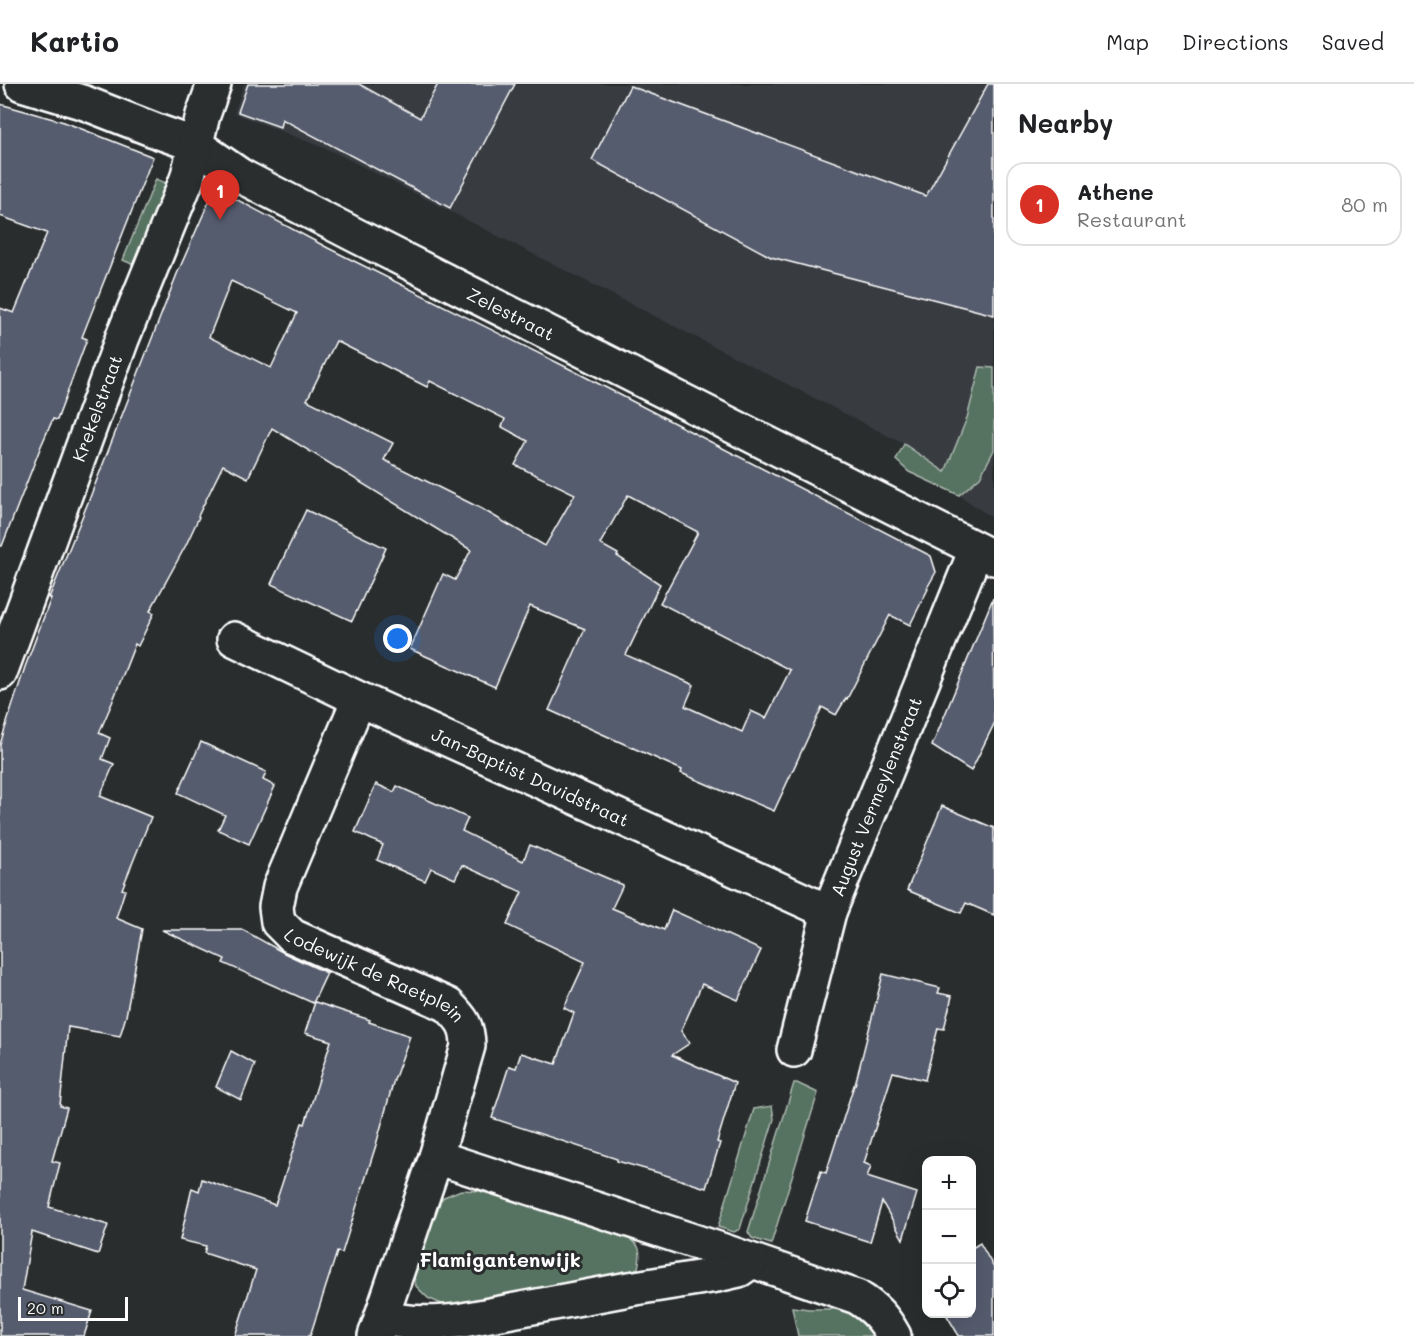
<!DOCTYPE html>
<meta charset="utf-8">
<style>
body{margin:0;font-family:Mali,sans-serif;background:#f6f6f6;color:#202124}
.controls{position:absolute;right:18px;bottom:18px;display:grid;overflow:hidden;border-radius:12px;box-shadow:0 6px 24px #0002}
.controls button{width:54px;height:54px;display:grid;place-items:center;padding:0;border:0;border-bottom:2px solid #e0e0e0;background:#fff;color:#202124;font:30px sans-serif}
.scale{position:absolute;left:18px;bottom:15px;width:110px;box-sizing:border-box;padding-left:6px;border:3px solid #fff;border-top:0;font-size:16px;line-height:21px;white-space:nowrap;color:#fff;-webkit-text-stroke:4px #2a2d2e;paint-order:stroke}
.you{position:absolute;left:398px;top:555px;width:21px;height:21px;margin:-15px;border:4px solid #fff;border-radius:50%;background:#1a73e8;box-shadow:0 0 0 9px #1a73e833}
.badge{display:grid;place-items:center;width:39px;height:39px;border-radius:50%;background:#d93025;color:#fff;font-size:20px;font-weight:700}
.pin{position:absolute;translate:-50% -50px;filter:drop-shadow(0 2px 3px #0008)}
.pin::after{content:'';position:absolute;top:32px;width:21px;height:18px;background:inherit;clip-path:polygon(0 0,100% 0,50% 100%)}
.list{margin:0;padding:0;list-style:none}
h2{display:flex;justify-content:space-between;align-items:center;height:78px;margin:0;padding:0 24px;font-size:26px}
h2 small{font-size:20px;font-weight:400;color:#757577}
.list li{display:grid;grid-template-columns:39px 1fr auto;gap:18px;align-items:center;box-sizing:border-box;height:84px;margin:0 12px 12px;padding:0 12px;border:2px solid #e0e0e0;border-radius:18px}
.list b{display:block;font-size:22px;white-space:nowrap}
.list p{margin:0;font-size:20px;white-space:nowrap;color:#757577}
.list em{font-size:20px;font-style:normal;color:#757577}
.icon{flex:none;width:33px;height:33px;fill:none;stroke:currentColor;stroke-width:2;stroke-linecap:round;stroke-linejoin:round}
.map{position:relative;flex:none;width:994px;height:1252px;overflow:hidden}
header{display:flex;align-items:center;gap:36px;box-sizing:border-box;height:84px;padding:0 30px;background:#fff;border-bottom:2px solid #e0e0e0}
header strong{font-size:28px}
nav{display:flex;gap:33px;margin-inline-start:auto;font-size:21px}
main{display:flex}
aside{flex:1;background:#fff}
.map>svg:first-child{display:block}
.built{fill:#373b41}
.green{fill:#577260;stroke:#abb8b0;stroke-width:1.5}
.building{fill:#555b6d;stroke:#fff;stroke-width:1.5;fill-rule:evenodd}
.lines{fill:none;stroke-linecap:round;stroke-linejoin:round}
.minor-casing{stroke:#fff;stroke-width:38}
.minor{stroke:#2a2d2e;stroke-width:33}
.labels{text-anchor:middle;dominant-baseline:central;stroke-width:6;stroke-linejoin:round;paint-order:stroke}
.street-label{font-size:18px;fill:#fff;stroke:#2a2d2e}
.neighbourhood-label{font-size:20px;font-weight:bold;fill:#fff;stroke:#2a2d2e}
</style>
<header>
<strong>Kartio</strong>
<nav><a>Map</a><a>Directions</a><a>Saved</a></nav>
</header>
<main>
<div class="map">
<svg width="994" height="1252" viewBox="0 0 994 1252">
<rect width="100%" height="100%" fill="#2a2d2e"/>
<filter id="ink" filterUnits="userSpaceOnUse"><feTurbulence type="fractalNoise" baseFrequency=".0167" numOctaves="2"/><feDisplacementMap in="SourceGraphic" scale="12" xChannelSelector="R" yChannelSelector="G"/><feConvolveMatrix kernelMatrix="1 2 1 2 8 2 1 2 1" color-interpolation-filters="sRGB"/></filter>
<g filter="url(#ink)">
<polygon class="built" points="244,0 994,0 994,435 959,411 945,389 904,360 334,68 234,29"/>
<g class="green">
<polygon points="156,95 168,100 134,181 123,176"/>
<polygon points="980,283 994,284 994,366 980,393 959,411 909,388 896,376 904,360 945,388 967,334"/>
<polygon points="794,999 797,999 818,1009 771,1160 752,1154 748,1148"/>
<polygon points="772,1022 774,1035 740,1145 734,1148 718,1143 754,1025"/>
<path d="M461,1106L480,1107L621,1150C639,1160 643,1163 638,1184L626,1189L461,1221H444L428,1214L416,1202L412,1184L430,1126L444,1113Z"/>
<polygon points="792,1223 809,1225 847,1225 859,1231 876,1252 798,1252"/>
</g>
<g class="building">
<polygon points="248,0 359,0 420,34 438,0 515,0 450,124 282,35 280,43 238,28"/>
<polygon points="988,0 994,0 994,231 771,173 592,76 630,2 926,112"/>
<polygon points="0,20 64,38 153,73 82,253 87,255 57,336 53,335 41,362 2,462 0,462 0,224 14,229 47,149 0,132"/>
<path d="M215,104L328,164L570,285L931,472L936,488L927,504L928,505L910,541L890,531L847,615L846,614L836,631L822,623L774,727L732,709V711L681,689L682,686L549,626L585,545L530,522L495,603L410,565L443,490L455,496L471,466L272,344L248,394L223,381L198,432L199,433L186,461L150,527L154,529L138,562L135,560L112,619L99,649L110,654L102,675L114,680L100,712L151,733L122,805L125,806L116,834L142,845L126,932L120,952L68,943L60,1022L67,1024L52,1077L60,1079L49,1123L108,1141L98,1170L32,1148L22,1206L92,1227L84,1252H0V660L25,583L51,514H49L89,416L177,190ZM231,197L297,229L271,284L209,253ZM336,257L427,303L430,297L505,335L502,343L528,357L515,381L575,410L545,462L482,425L384,376L393,359L307,316ZM628,411L698,448L660,519L790,586L766,634L751,627L742,648L685,622L694,601L626,571L660,500L617,472L618,470L600,460Z"/>
<polygon points="306,426 386,464 352,537 271,500"/>
<polygon points="993,514 994,640 971,687 932,662"/>
<polygon points="201,658 266,688 263,696 275,702 249,760 218,746 225,731 178,709"/>
<polygon points="376,700 394,708 397,702 468,734 462,747 523,777 530,761 623,801 612,824 664,846 672,826 761,866 738,916 702,900 681,947 690,959 672,971 735,999 717,1058 720,1059 706,1104 659,1089 617,1077 617,1075 492,1034 509,982 516,984 521,969 556,980 574,929 564,924 585,878 507,841 522,808 462,781 455,795 431,784 425,797 377,776 383,761 355,748"/>
<polygon points="942,722 994,744 994,831 966,819 961,829 907,806"/>
<polygon points="162,846 243,846 284,869 327,889 313,919 223,879 225,875"/>
<polygon points="883,890 940,904 938,909 952,912 944,945 938,944 925,996 893,988 864,1079 871,1082 867,1093 917,1109 903,1155 882,1118 870,1158 805,1137 821,1087 826,1089 854,1001 855,1001"/>
<polygon points="315,918 370,936 369,938 410,952 393,999 376,1061 342,1169 337,1168 310,1252 235,1252 256,1186 204,1169 206,1162 180,1156 192,1104 199,1107 202,1095 275,1121 302,1039 305,1040 331,957 305,949"/>
<polygon points="231,967 255,980 241,1016 216,1003"/>
<polygon points="980,1159 994,1184 994,1252 959,1252 946,1230 972,1230 972,1164"/>
</g>
<g class="lines">
<defs>
<g id="minor">
<path id="s1" d="M22,0L85,19L159,48L196,61L241,92L355,151L994,474"/>
<path id="s2" d="M234,555L359,615L829,828"/>
<path id="s3" d="M0,589L122,255L187,95L203,31L214,0"/>
<path id="s4" d="M359,615L280,803L276,823L278,838L292,852L448,921C462,935 468,942 468,962L436,1073L375,1252"/>
<path id="s5" d="M794,966L829,828L976,466"/>
<path d="M436,1073L718,1165L857,1213C875,1224 884,1234 894,1252"/>
<path d="M382,1233C409,1241 435,1240 463,1236L629,1205L717,1191L739,1186L752,1177"/>
</g>
</defs>
<use href="#minor" class="minor-casing"/>
<use href="#minor" class="minor"/>
</g>
</g>
<g class="labels">
<g class="street-label">
<text stroke="none"><textPath href="#s1" startOffset="542">Zelestraat</textPath></text>
<text stroke="none"><textPath href="#s3" startOffset="282">Krekelstraat</textPath></text>
<text stroke="none"><textPath href="#s2" startOffset="327">Jan-Baptist Davidstraat</textPath></text>
<text stroke="none"><textPath href="#s5" startOffset="267">August Vermeylenstraat</textPath></text>
<text stroke="none"><textPath href="#s4" startOffset="351">Lodewijk de Raetplein</textPath></text>
</g>
<g class="neighbourhood-label">
<text x="500" y="1175">Flamigantenwijk</text>
</g>
</g>
</svg>
<div class="controls">
<button>+</button>
<button>−</button>
<button><svg class="icon" aria-label="locate" viewBox="0 0 24 24"><circle cx="12" cy="12" r="6"/><path d="M12 2v4M12 18v4M2 12h4M18 12h4"/></svg></button>
</div>
<div class="scale">20 m</div>
<div class="you"></div>
<div class="pin badge" style="left:220px;top:136px">1</div>
</div>
<aside>
<h2>Nearby<small></small></h2>
<ul class="list">
<li><span class="badge">1</span><div><b>Athene</b><p>Restaurant</p></div><em>80 m</em></li>
</ul>
</aside>
</main>
